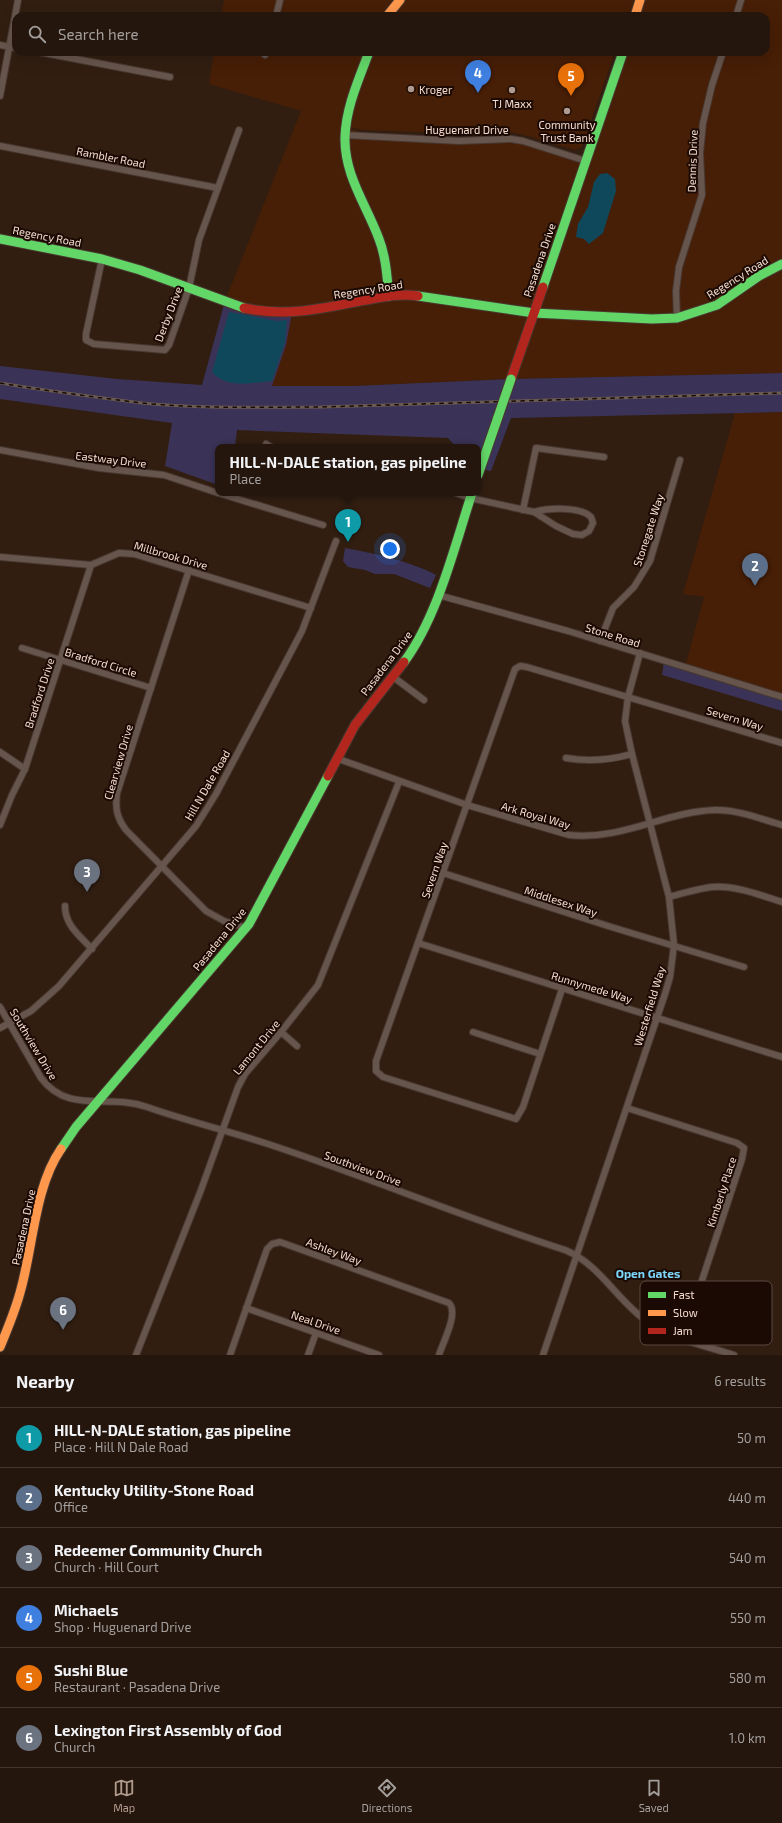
<!DOCTYPE html>
<meta charset="utf-8">
<style>
body{margin:0;font-family:"Exo 2",sans-serif;background:#2d1f16;color:#f1f3f6}
.you{position:absolute;left:390px;top:549px;width:14px;height:14px;margin:-10px;border:3px solid #fff;border-radius:50%;background:#1a73e8;box-shadow:0 0 0 6px #1a73e833}
.badge{display:grid;place-items:center;width:26px;height:26px;border-radius:50%;background:#b29a8e;color:#fff;font-size:13px;font-weight:700}
.pin{position:absolute;translate:-50% -33px;filter:drop-shadow(0 1px 2px #0008)}
.pin::after{content:'';position:absolute;top:21px;width:14px;height:12px;background:inherit;clip-path:polygon(0 0,100% 0,50% 100%)}
.popup{position:absolute;left:215px;top:444px;width:266px;height:52px;box-sizing:border-box;display:grid;place-content:center;border-radius:8px;background:#25160d;filter:drop-shadow(0 1px 3px #0005);font-size:13px;white-space:nowrap;color:#a39f9d}
.popup b{font-size:15px;color:#f1f3f6}
.popup::after{content:'';position:absolute;left:50%;top:100%;margin-left:-8px;border:8px solid transparent;border-top-color:#25160d}
.list{margin:0;padding:0;list-style:none}
h2{display:flex;justify-content:space-between;align-items:center;height:52px;margin:0;padding:0 16px;font-size:17px}
h2 small{font-size:13px;font-weight:400;color:#a39f9d}
.list li{display:grid;grid-template-columns:26px 1fr auto;gap:12px;align-items:center;box-sizing:border-box;height:60px;padding:0 16px;border-top:1px solid #42352e}
.list b{display:block;font-size:15px;white-space:nowrap}
.list p{margin:0;font-size:13px;white-space:nowrap;color:#a39f9d}
.list em{font-size:13px;font-style:normal;color:#a39f9d}
.icon{flex:none;width:22px;height:22px;fill:none;stroke:currentColor;stroke-width:2;stroke-linecap:round;stroke-linejoin:round}
.map{position:relative;flex:none;width:782px;height:1355px;overflow:hidden}
.search{position:absolute;background:#25160d;box-shadow:0 4px 16px #0002;left:12px;right:12px;top:12px;height:44px;display:flex;align-items:center;gap:10px;box-sizing:border-box;padding:0 14px;border-radius:12px;color:#a39f9d;font-size:15px}
.sheet{height:412px;background:#25160d}
nav{display:flex;justify-content:space-around;align-items:center;box-sizing:border-box;height:56px;border-top:1px solid #42352e;background:#25160d;font-size:11px;color:#a39f9d}
nav a{display:grid;justify-items:center;gap:2px}
nav .on{color:#b29a8e}
.map>svg:first-child{display:block}
.built{fill:#471e06}
.green{fill:#3a3357}
.water{fill:#10485b}
.lines{fill:none;stroke-linecap:round;stroke-linejoin:round}
.street-casing{stroke:#483830;stroke-width:8}
.fast-casing{stroke:#483830;stroke-width:11}
.slow-casing{stroke:#483830;stroke-width:11}
.jam-casing{stroke:#483830;stroke-width:11}
.street{stroke:#66554c;stroke-width:6}
.fast{stroke:#63d668;stroke-width:9}
.slow{stroke:#ff974d;stroke-width:9}
.jam{stroke:#b3261e;stroke-width:9}
.rail-casing{stroke:#6a5b52;stroke-width:3}
.rail{stroke:#1a0a03;stroke-width:1.5;stroke-dasharray:4.5;stroke-linecap:butt}
.fast-bridge-casing{stroke:#483830;stroke-width:11;stroke-linecap:butt}
.fast-bridge{stroke:#63d668;stroke-width:9}
.poi-dot{fill:#b29a8e;stroke:#1a0a03;stroke-width:1.5}
.labels{text-anchor:middle;dominant-baseline:central;stroke-width:4;stroke-linejoin:round;paint-order:stroke}
.poi-label{font-size:11px;fill:#f7ddd1;stroke:#1a0a03}
.street-label{font-size:11px;fill:#f7ddd1;stroke:#1a0a03}
.neighbourhood-label{font-size:12px;font-weight:bold;fill:#7dd6fb;stroke:#1a0a03}
.key{fill:#1a0a03;stroke:#5c4941;stroke-width:1}
.key-label{font-size:11px;fill:#f7ddd1}
</style>
<div class="map">
<svg width="782" height="1355" viewBox="0 0 782 1355">
<rect width="100%" height="100%" fill="#311e11"/>
<g class="built">
<polygon points="224,0 634,0 628,16 221,16"/>
<polygon points="640,0 782,0 782,373 511,379 354,386 272,386 286,345 225,301 301,111 209,84 214,52 615,52 582,147 575,150 528,136 509,132 473,134 362,130 344,126 374,137 511,139 585,161 623,52 766,52 766,16 635,16"/>
<polygon points="782,412 782,697 685,667 704,597 683,594 735,413"/>
</g>
<g class="green">
<polygon points="225,301 292,313 286,345 272,386 354,386 511,379 782,373 782,412 511,418 491,471 478,469 478,447 456,447 448,438 237,430 235,447 218,447 218,485 165,466 172,423 0,399 0,366 117,379 202,385"/>
<path d="M345,548C373,553 412,562 436,575L430,588L394,574H375L365,570L348,567L343,561Z"/>
<polygon points="664,661 782,696 782,711 662,675"/>
</g>
<g class="water">
<polygon points="607,173 615,179 616,191 603,233 589,244 584,239 576,237 578,224 588,207 594,182 600,174"/>
<path d="M229,312L277,321L287,320L285,342L272,381C252,383 227,389 212,372Z"/>
</g>
<g class="lines">
<defs>
<g id="street">
<polyline points="276,16 280,0"/>
<polyline points="736,16 741,0"/>
<polyline points="0,45 16,48"/>
<polyline points="39,52 170,77"/>
<polyline points="265,55 266,52"/>
<polyline points="0,96 18,0"/>
<polyline points="345,135 459,141 511,139 523,141 586,161"/>
<polyline points="0,146 218,188"/>
<polyline points="102,259 86,334 86,340 94,344 165,350 169,345 189,288 199,240 239,130"/>
<polyline points="677,318 676,291 679,267 702,195 700,153 703,123 712,85 723,52"/>
<polyline points="266,444 271,447"/>
<polyline points="0,450 99,468 164,475 218,493"/>
<polyline points="218,493 323,525"/>
<path d="M456,493L470,498L534,512L556,526L573,534L582,535L589,531L593,523L591,517C580,506 548,508 534,512"/>
<polyline points="523,510 536,448 604,457"/>
<polyline points="0,557 91,565 119,553 134,554 311,608"/>
<path d="M189,570L117,793C115,809 117,818 126,830L206,911L224,921L246,928"/>
<polyline points="438,595 568,631 782,697"/>
<polyline points="600,641 613,608 634,587 650,561 680,460"/>
<polyline points="22,648 151,688"/>
<polyline points="392,676 424,700"/>
<polyline points="0,752 25,769"/>
<path d="M336,758L467,805L569,835C621,841 666,811 716,810C739,810 761,819 782,825"/>
<path d="M566,758C588,762 610,760 632,754"/>
<polyline points="0,825 12,795 25,769 91,565"/>
<polyline points="443,873 608,926 744,967"/>
<path d="M669,897C683,893 697,889 712,887C735,885 760,895 782,902"/>
<path d="M65,906C65,925 79,935 92,949"/>
<polyline points="418,943 782,1057"/>
<polyline points="562,989 523,1107 516,1119 383,1077 376,1071 376,1061 515,669 520,666 527,667 782,743"/>
<path d="M0,1007L41,1078C69,1115 107,1093 147,1107C187,1121 228,1131 268,1144C368,1177 465,1218 565,1250C600,1264 617,1301 648,1322C672,1339 706,1346 734,1355"/>
<polyline points="0,1028 31,1011 59,986 196,826 216,794 302,631 336,541"/>
<polyline points="281,1032 297,1046"/>
<polyline points="473,1032 540,1054"/>
<polyline points="627,1108 737,1143 744,1148 742,1159 683,1338"/>
<polyline points="246,1308 379,1355"/>
<polyline points="136,1355 201,1190 238,1087 245,1074 281,1032 318,985 399,782"/>
<path d="M230,1355L267,1249L272,1244L280,1242L449,1303C459,1313 443,1342 439,1355"/>
<polyline points="308,1355 316,1333"/>
<polyline points="543,1355 665,994 670,977 674,945 669,897 632,754 625,721 628,697 640,653"/>
</g>
<g id="fast">
<path d="M369,52C359,79 346,107 345,137C344,175 366,204 379,239C386,257 387,277 389,296"/>
<polyline points="0,239 102,259 140,270 244,308"/>
<polyline points="543,287 623,52"/>
<polyline points="418,296 534,313 652,319 677,318 717,305 759,276 782,264"/>
<polyline points="478,475 498,417"/>
<path d="M404,662C438,616 454,548 472,493"/>
<polyline points="61,1149 76,1127 249,924 328,776"/>
</g>
<g id="slow">
<polyline points="387,16 400,0"/>
<polyline points="635,16 640,0"/>
<path d="M0,1347C8,1328 16,1309 21,1289C33,1246 35,1186 61,1149"/>
</g>
<g id="jam">
<path d="M244,308C286,317 319,309 360,301C379,298 398,293 418,296"/>
<polyline points="511,379 543,287"/>
<polyline points="328,776 355,725 404,662"/>
</g>
</defs>
<use href="#street" class="street-casing"/>
<use href="#fast" class="fast-casing"/>
<use href="#slow" class="slow-casing"/>
<use href="#jam" class="jam-casing"/>
<use href="#street" class="street"/>
<use href="#fast" class="fast"/>
<use href="#slow" class="slow"/>
<use href="#jam" class="jam"/>
<defs>
<path id="rail" d="M0,383C47,391 94,397 142,403C201,409 262,407 321,407L782,393"/>
</defs>
<use href="#rail" class="rail-casing"/>
<use href="#rail" class="rail"/>
<defs>
<polyline id="fast-bridge" points="498,417 511,379"/>
</defs>
<use href="#fast-bridge" class="fast-bridge-casing"/>
<use href="#fast-bridge" class="fast-bridge"/>
</g>
<g class="poi-dot">
<circle cx="411" cy="89" r="4"/>
<circle cx="512" cy="90" r="4"/>
<circle cx="567" cy="111" r="4"/>
</g>
<g class="labels">
<g class="poi-label">
<text x="419" y="89" text-anchor="start">Kroger</text>
<text x="512" y="103">TJ Maxx</text>
<text x="567" y="124">Community<tspan x="567" dy="13">Trust Bank</tspan></text>
</g>
<g class="street-label">
<text x="467" y="129">Huguenard Drive</text>
<text transform="translate(111 157) rotate(11)">Rambler Road</text>
<text transform="translate(692 161) rotate(-88)">Dennis Drive</text>
<text transform="translate(47 236) rotate(11)">Regency Road</text>
<text transform="translate(539 260) rotate(-71)">Pasadena Drive</text>
<text transform="translate(737 277) rotate(-32)">Regency Road</text>
<text transform="translate(368 289) rotate(-9)">Regency Road</text>
<text transform="translate(168 314) rotate(-69)">Derby Drive</text>
<text transform="translate(111 459) rotate(7)">Eastway Drive</text>
<text transform="translate(648 530) rotate(-72)">Stonegate Way</text>
<text transform="translate(171 555) rotate(16)">Millbrook Drive</text>
<text transform="translate(613 635) rotate(17)">Stone Road</text>
<text transform="translate(101 662) rotate(17)">Bradford Circle</text>
<text transform="translate(386 663) rotate(-53)">Pasadena Drive</text>
<text transform="translate(39 693) rotate(-72)">Bradford Drive</text>
<text transform="translate(735 718) rotate(17)">Severn Way</text>
<text transform="translate(118 762) rotate(-74)">Clearview Drive</text>
<text transform="translate(207 785) rotate(-60)">Hill N Dale Road</text>
<text transform="translate(536 815) rotate(16)">Ark Royal Way</text>
<text transform="translate(434 870) rotate(-71)">Severn Way</text>
<text transform="translate(561 901) rotate(18)">Middlesex Way</text>
<text transform="translate(219 939) rotate(-51)">Pasadena Drive</text>
<text transform="translate(592 987) rotate(17)">Runnymede Way</text>
<text transform="translate(649 1006) rotate(-73)">Westerfield Way</text>
<text transform="translate(34 1044) rotate(59)">Southview Drive</text>
<text transform="translate(256 1047) rotate(-51)">Lamont Drive</text>
<text transform="translate(363 1168) rotate(20)">Southview Drive</text>
<text transform="translate(721 1192) rotate(-72)">Kimberly Place</text>
<text transform="translate(23 1227) rotate(-78)">Pasadena Drive</text>
<text transform="translate(334 1251) rotate(20)">Ashley Way</text>
<text transform="translate(316 1322) rotate(19)">Neal Drive</text>
</g>
<g class="neighbourhood-label">
<text x="648" y="1273">Open Gates</text>
</g>
</g>
<rect x="640" y="1281" width="132" height="64" rx="6" class="key"/>
<rect x="648" y="1292" width="18" height="6" fill="#63d668"/>
<rect x="648" y="1310" width="18" height="6" fill="#ff974d"/>
<rect x="648" y="1328" width="18" height="6" fill="#b3261e"/>
<g class="key-label">
<text x="673" y="1299">Fast</text>
<text x="673" y="1317">Slow</text>
<text x="673" y="1335">Jam</text>
</g>
</svg>
<div class="you"></div>
<div class="pin badge" style="left:348px;top:542px;background:#0f9aa8">1</div>
<div class="popup"><b>HILL-N-DALE station, gas pipeline</b>Place</div>
<div class="pin badge" style="left:755px;top:586px;background:#5c6f8a">2</div>
<div class="pin badge" style="left:87px;top:892px;background:#6b7280">3</div>
<div class="pin badge" style="left:478px;top:93px;background:#3f7fe0">4</div>
<div class="pin badge" style="left:571px;top:96px;background:#e8710a">5</div>
<div class="pin badge" style="left:63px;top:1330px;background:#6b7280">6</div>
<div class="search"><svg class="icon" aria-label="search" viewBox="0 0 24 24"><circle cx="10" cy="10" r="6"/><path d="M15 15l6 6"/></svg>Search here</div>
</div>
<section class="sheet">
<h2>Nearby<small>6 results</small></h2>
<ul class="list">
<li><span class="badge" style="background:#0f9aa8">1</span><div><b>HILL-N-DALE station, gas pipeline</b><p>Place · Hill N Dale Road</p></div><em>50 m</em></li>
<li><span class="badge" style="background:#5c6f8a">2</span><div><b>Kentucky Utility-Stone Road</b><p>Office</p></div><em>440 m</em></li>
<li><span class="badge" style="background:#6b7280">3</span><div><b>Redeemer Community Church</b><p>Church · Hill Court</p></div><em>540 m</em></li>
<li><span class="badge" style="background:#3f7fe0">4</span><div><b>Michaels</b><p>Shop · Huguenard Drive</p></div><em>550 m</em></li>
<li><span class="badge" style="background:#e8710a">5</span><div><b>Sushi Blue</b><p>Restaurant · Pasadena Drive</p></div><em>580 m</em></li>
<li><span class="badge" style="background:#6b7280">6</span><div><b>Lexington First Assembly of God</b><p>Church</p></div><em>1.0 km</em></li>
</ul>
</section>
<nav>
<a class="on"><svg class="icon" aria-label="map" viewBox="0 0 24 24"><path d="M3 6l6-2 6 2 6-2v14l-6 2-6-2-6 2zM9 4v14M15 6v14"/></svg>Map</a>
<a><svg class="icon" aria-label="directions" viewBox="0 0 24 24"><path d="M12 3l9 9-9 9-9-9zM9 14v-3h6M13 9l2 2-2 2"/></svg>Directions</a>
<a><svg class="icon" aria-label="saved" viewBox="0 0 24 24"><path d="M7 4h10v16l-5-4-5 4z"/></svg>Saved</a>
</nav>
